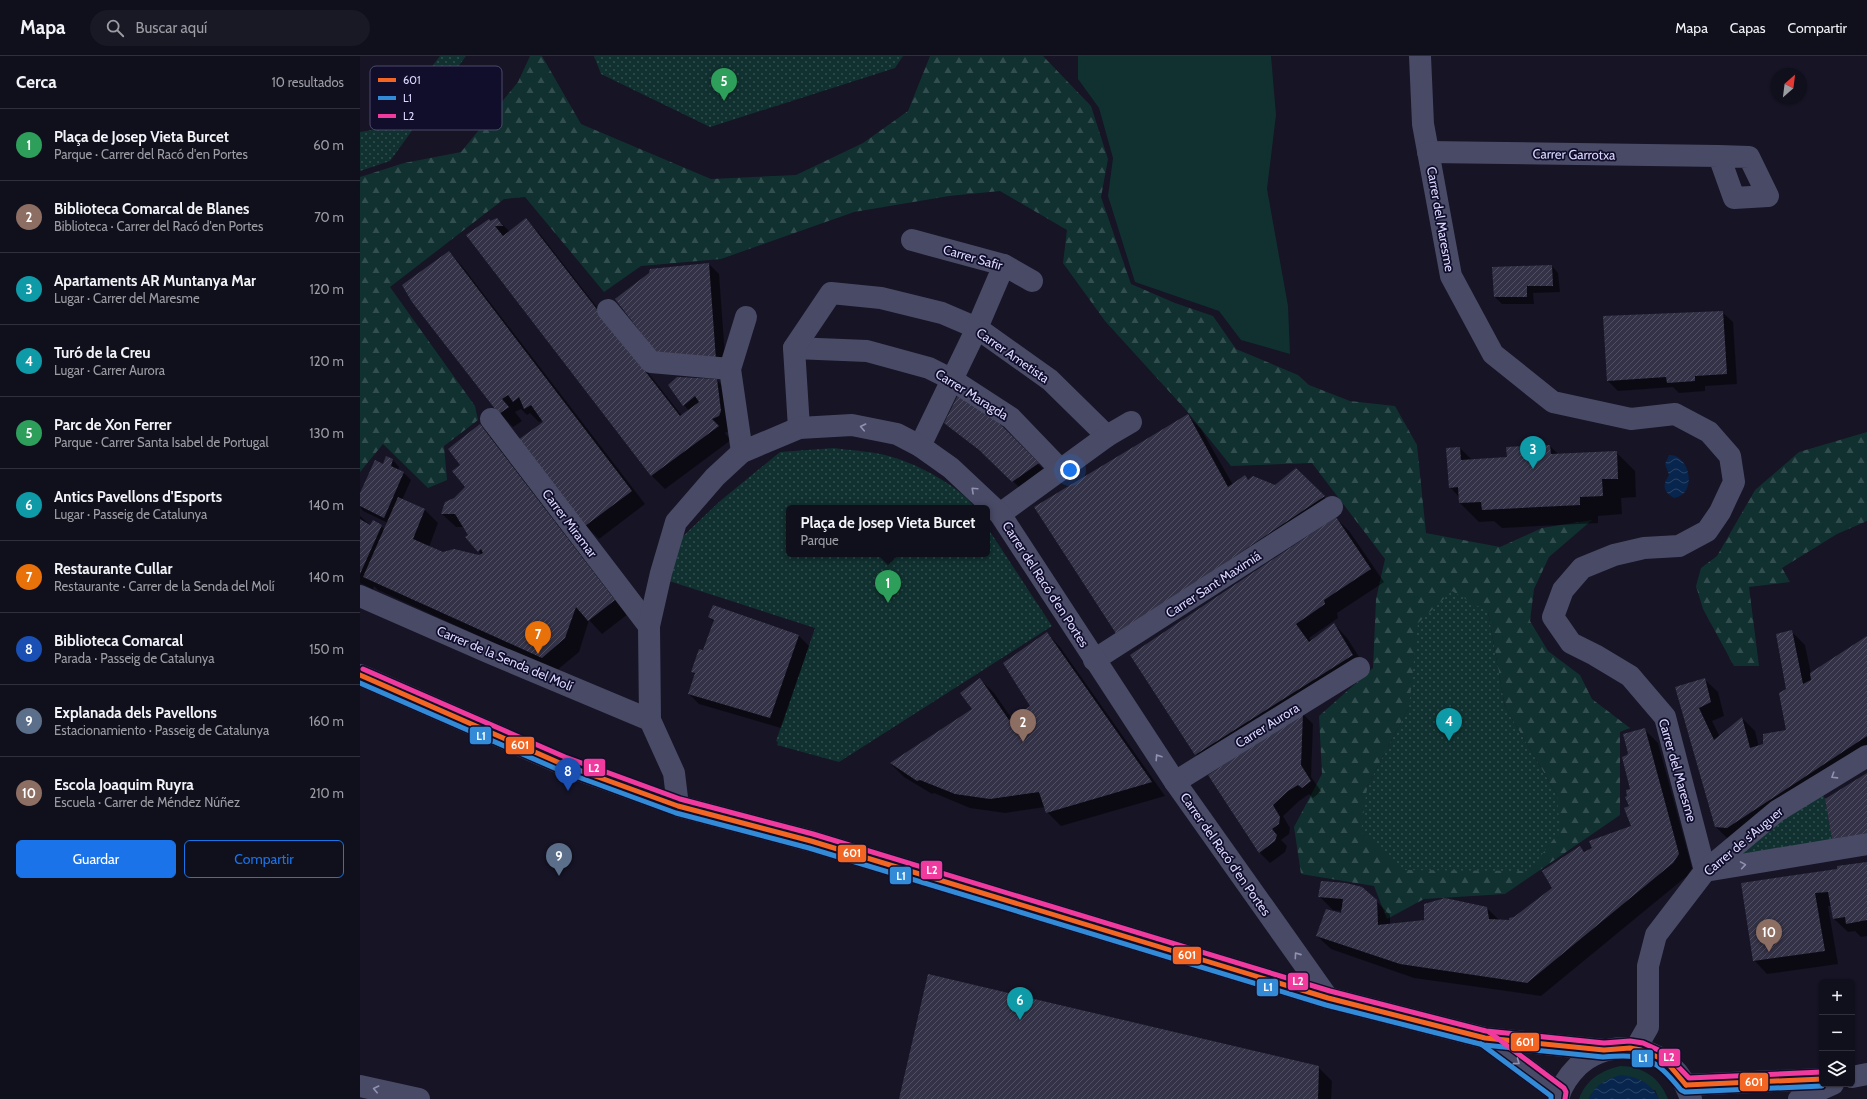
<!DOCTYPE html>
<html lang="es">
<meta charset="utf-8">
<style>
body{margin:0;font-family:Cabin,sans-serif;background:#191825;color:#f1f3f6}
.controls{position:absolute;right:12px;bottom:12px;display:grid;overflow:hidden;border-radius:6px;box-shadow:0 1px 3px #0004}
.controls button{width:36px;height:36px;display:grid;place-items:center;padding:0;border:0;border-bottom:1px solid #302f3b;background:#100f1c;color:#f1f3f6;font:20px sans-serif}
.compass{position:absolute;left:1411px;top:12px;width:36px;height:36px;border-radius:50%;background:#100f1c;box-shadow:0 1px 3px #0004;rotate:28deg}
.you{position:absolute;left:710px;top:414px;width:14px;height:14px;margin:-10px;border:3px solid #fff;border-radius:50%;background:#1a73e8;box-shadow:0 0 0 6px #1a73e833}
.badge{display:grid;place-items:center;width:26px;height:26px;border-radius:50%;background:#1a73e8;color:#fff;font-size:13px;font-weight:700}
.pin{position:absolute;translate:-50% -33px;filter:drop-shadow(0 1px 2px #0008)}
.pin::after{content:'';position:absolute;top:21px;width:14px;height:12px;background:inherit;clip-path:polygon(0 0,100% 0,50% 100%)}
.popup{position:absolute;left:426px;top:449px;width:204px;height:52px;box-sizing:border-box;display:grid;place-content:center;border-radius:6px;background:#100f1c;filter:drop-shadow(0 1px 3px #0005);font-size:13px;white-space:nowrap;color:#9c9ca3}
.popup b{font-size:15px;color:#f1f3f6}
.popup::after{content:'';position:absolute;left:50%;top:100%;margin-left:-8px;border:8px solid transparent;border-top-color:#100f1c}
.list{margin:0;padding:0;list-style:none}
h2{display:flex;justify-content:space-between;align-items:center;height:52px;margin:0;padding:0 16px;font-size:17px}
h2 small{font-size:13px;font-weight:400;color:#9c9ca3}
.list li{display:grid;grid-template-columns:26px 1fr auto;gap:12px;align-items:center;box-sizing:border-box;height:72px;padding:0 16px;border-top:1px solid #302f3b}
.list b{display:block;font-size:15px;white-space:nowrap}
.list p{margin:0;font-size:13px;white-space:nowrap;color:#9c9ca3}
.list em{font-size:13px;font-style:normal;color:#9c9ca3}
.actions{display:flex;gap:8px;padding:12px 16px}
.actions a{flex:1;padding:9px 0;border:1px solid #1a73e8;border-radius:6px;text-align:center;font-size:14px;color:#1a73e8}
.actions .main{background:#1a73e8;color:#fff}
.icon{flex:none;width:22px;height:22px;fill:none;stroke:currentColor;stroke-width:2;stroke-linecap:round;stroke-linejoin:round}
.map{position:relative;flex:none;width:1507px;height:1043px;overflow:hidden}
header{display:flex;align-items:center;gap:24px;box-sizing:border-box;height:56px;padding:0 20px;background:#100f1c;border-bottom:1px solid #302f3b}
header strong{font-size:19px}
nav{display:flex;gap:22px;margin-inline-start:auto;font-size:14px}
.search{width:280px;height:36px;background:#191825;display:flex;align-items:center;gap:10px;box-sizing:border-box;padding:0 14px;border-radius:22px;color:#9c9ca3;font-size:15px}
main{display:flex}
aside{flex:1;background:#100f1c}
.map>svg:first-child{display:block}
.green{fill:#113130}
.forest{fill:url(#forest-firs);fill-rule:evenodd}
.park{fill:url(#park-dots)}
.water{fill:url(#water-waves)}
.shadow{fill:#0007}
.building{fill:url(#building-hatch)}
.lines{fill:none;stroke-linecap:round;stroke-linejoin:round}
.minor{stroke:#494a66;stroke-width:22}
.bus-1-casing{stroke:#110e2b;stroke-width:8}
.bus-2-casing{stroke:#110e2b;stroke-width:8}
.bus-3-casing{stroke:#110e2b;stroke-width:8}
.bus-1{stroke:#f26522;stroke-width:5}
.bus-2{stroke:#338bd7;stroke-width:5}
.bus-3{stroke:#f13a9d;stroke-width:5}
.oneway{stroke:#9291b2}
.labels{text-anchor:middle;dominant-baseline:central;stroke-width:3.5;stroke-linejoin:round;paint-order:stroke}
.street-label{font-size:13px;fill:#dad8ff;stroke:#110e2b}
.key{fill:#110e2b;stroke:#4d4b6b;stroke-width:1}
.key-label{font-size:11px;fill:#dad8ff}
.line-badge{stroke:#110e2b;stroke-width:1.5}
.badge-label{font-size:11px;text-anchor:middle;font-weight:bold;fill:#fff}
</style>
<header>
<strong>Mapa</strong>
<div class="search"><svg class="icon" aria-label="search" viewBox="0 0 24 24"><circle cx="10" cy="10" r="6"/><path d="M15 15l6 6"/></svg>Buscar aquí</div>
<nav><a>Mapa</a><a>Capas</a><a>Compartir</a></nav>
</header>
<main>
<aside>
<h2>Cerca<small>10 resultados</small></h2>
<ul class="list">
<li><span class="badge" style="background:#2e9e5b">1</span><div><b>Plaça de Josep Vieta Burcet</b><p>Parque · Carrer del Racó d'en Portes</p></div><em>60 m</em></li>
<li><span class="badge" style="background:#8d6e63">2</span><div><b>Biblioteca Comarcal de Blanes</b><p>Biblioteca · Carrer del Racó d'en Portes</p></div><em>70 m</em></li>
<li><span class="badge" style="background:#0f9aa8">3</span><div><b>Apartaments AR Muntanya Mar</b><p>Lugar · Carrer del Maresme</p></div><em>120 m</em></li>
<li><span class="badge" style="background:#0f9aa8">4</span><div><b>Turó de la Creu</b><p>Lugar · Carrer Aurora</p></div><em>120 m</em></li>
<li><span class="badge" style="background:#2e9e5b">5</span><div><b>Parc de Xon Ferrer</b><p>Parque · Carrer Santa Isabel de Portugal</p></div><em>130 m</em></li>
<li><span class="badge" style="background:#0f9aa8">6</span><div><b>Antics Pavellons d'Esports</b><p>Lugar · Passeig de Catalunya</p></div><em>140 m</em></li>
<li><span class="badge" style="background:#e8710a">7</span><div><b>Restaurante Cullar</b><p>Restaurante · Carrer de la Senda del Molí</p></div><em>140 m</em></li>
<li><span class="badge" style="background:#1a4fb4">8</span><div><b>Biblioteca Comarcal</b><p>Parada · Passeig de Catalunya</p></div><em>150 m</em></li>
<li><span class="badge" style="background:#5c6f8a">9</span><div><b>Explanada dels Pavellons</b><p>Estacionamiento · Passeig de Catalunya</p></div><em>160 m</em></li>
<li><span class="badge" style="background:#8d6e63">10</span><div><b>Escola Joaquim Ruyra</b><p>Escuela · Carrer de Méndez Núñez</p></div><em>210 m</em></li>
</ul>
<div class="actions"><a class="main">Guardar</a><a>Compartir</a></div>
</aside>
<div class="map">
<svg width="1507" height="1043" viewBox="0 0 1507 1043">
<defs>
<pattern id="forest-firs" width="22" height="20" patternUnits="userSpaceOnUse"><rect width="22" height="20" fill="#113130"/><path d="M5 1l3.5 6h-7zM16 11l3.5 6h-7z" fill="#334e4f"/></pattern>
<pattern id="park-dots" width="8" height="8" patternUnits="userSpaceOnUse"><rect width="8" height="8" fill="#113130"/><path d="M2 2h.1M6 6h.1" fill="none" stroke="#334e4f" stroke-width="1.8" stroke-linecap="round"/></pattern>
<pattern id="water-waves" width="16" height="10" patternUnits="userSpaceOnUse"><rect width="16" height="10" fill="#08254d"/><path d="M0 5q4-4 8 0t8 0" fill="none" stroke="#2b4468"/></pattern>
<pattern id="building-hatch" width="6" height="6" patternUnits="userSpaceOnUse"><rect width="6" height="6" fill="#343246"/><path d="M-1 1l2-2M0 6l6-6M5 7l2-2" fill="none" stroke="#514f62"/></pattern>
</defs>
<rect width="100%" height="100%" fill="#161425"/>
<g class="green">
<polygon points="718,0 911,0 916,59 907,133 928,250 930,298 881,284 859,255 775,226 748,140 753,102 739,52 718,23"/>
<path d="M1260,1010C1283,1010 1300,1022 1308,1043H1299L1295,1034L1231,1038L1229,1043H1219C1226,1024 1240,1015 1260,1010Z"/>
</g>
<g class="forest">
<path d="M170,0H182L221,68L351,123L436,119L503,87L548,55L570,0H683L731,50L748,103L741,141L771,228L815,247L853,260L876,293L938,319L949,329L990,345L1035,350L1057,389L1066,477L1140,491L1182,472L1232,464L1189,501L1174,533L1170,565L1188,595L1220,619L1232,643L1270,672L1260,676V759L1145,838L1064,843L1027,863L1014,830L941,818L934,771L962,718L959,660L1013,612L1016,543L1025,503L952,407L871,410L826,354L745,265L703,207L707,174L640,135L589,140L494,156L361,203L281,210L244,236L165,141L144,143L30,231L115,350L118,364L84,390L87,424L68,432L23,388L0,416V121L44,107L101,96L158,26ZM1128,556L1145,651L1197,739L1007,731L1049,651Z"/>
<polygon points="1507,376 1507,465 1477,478 1422,512 1430,526 1389,531 1399,610 1374,610 1343,553 1336,530 1341,512 1357,500 1395,434 1439,396"/>
</g>
<g class="park">
<polygon points="80,0 106,0 30,105 0,115 0,76 24,72"/>
<polygon points="234,0 543,0 535,12 350,71 241,18"/>
<path d="M474,392C493,395 514,395 532,401C557,408 600,430 615,452H429V498H627V471L692,570L479,706L417,689L418,686L416,685L455,572L309,525L322,481L359,446L420,396Z"/>
<polygon points="1092,535 1128,556 1145,651 1197,739 1200,775 1169,815 1042,814 1001,776 1007,731 1049,651 1058,567"/>
<polygon points="1459,729 1465,743 1474,794 1367,811"/>
</g>
<g class="water">
<path d="M1309,399C1329,397 1339,438 1314,442C1303,435 1302,430 1309,419L1305,408Z"/>
<path d="M1261,1019C1279,1021 1291,1027 1299,1043H1229C1235,1028 1247,1023 1261,1019Z"/>
</g>
<g class="shadow">
<polygon points="137,163 150,176 166,164 179,177 322,360 329,355 324,349 317,322 357,324 370,338 372,373 365,377 371,384 305,433 292,420 108,180"/>
<polygon points="89,196 102,210 285,448 239,483 226,470 183,364 179,366 170,357 167,359 161,353 155,356 162,365 153,371 140,358"/>
<polygon points="349,208 359,218 366,314 310,310"/>
<polygon points="1192,210 1198,217 1200,236 1173,237 1174,248 1142,248 1135,241"/>
<polygon points="1362,256 1373,266 1377,328 1345,330 1345,335 1319,337 1313,331 1258,335 1248,325"/>
<polygon points="828,360 841,373 873,429 885,420 889,425 915,430 936,414 978,454 771,592"/>
<polygon points="636,365 684,414 660,432 627,401 586,367"/>
<polygon points="120,369 134,383 268,558 242,578 229,564 219,596 196,615 18,534 14,530 13,533 0,527 0,460 11,470 21,470 25,474 28,467 3,455 0,451 0,440 24,410 33,404 39,411 38,415 44,417 51,424 42,444 65,454 78,467 69,491 83,497 119,500 122,499 106,482 109,479 104,471 96,471 82,458 94,442 106,431 101,410"/>
<polygon points="1190,390 1199,399 1256,396 1275,415 1276,441 1261,442 1262,458 1238,460 1238,467 1142,472 1134,465 1119,466 1100,447 1099,441 1090,431 1100,392 1112,404 1148,402"/>
<polygon points="976,462 989,475 1024,526 977,557 978,562 949,582 951,585 974,568 987,582 1006,612 850,712 836,698 771,599"/>
<polygon points="353,551 439,580 449,590 421,672 339,648 329,638 335,619 332,615 344,596 354,566 349,561"/>
<polygon points="1432,576 1445,589 1451,618 1507,581 1507,702 1369,784 1355,770 1316,632 1344,623 1358,636 1364,660 1352,665 1360,681 1382,662 1395,675 1399,691 1427,675 1427,634"/>
<polygon points="687,577 700,591 805,740 701,770 687,756 685,751 645,757 610,752 574,737 572,738 544,721 531,708 613,654 620,623 634,637 652,663 672,650"/>
<polygon points="943,658 953,668 951,721 961,735 953,742 949,738 939,745 923,760 930,772 929,778 921,784 927,790 925,796 910,807 900,797 850,720"/>
<polygon points="1284,673 1298,687 1332,812 1327,820 1181,940 1054,922 971,893 957,880 982,858 982,855 973,854 959,840 1016,845 1030,859 1030,868 1066,864 1127,852 1140,865 1150,865 1193,832 1220,791 1226,797 1272,771 1270,751 1271,734 1268,700"/>
<polygon points="1507,807 1507,880 1501,881 1495,875 1488,876 1474,863 1472,850 1468,850 1478,908 1407,918 1394,904 1382,827 1478,814"/>
<polygon points="958,1011 972,1025 971,1043 540,1043"/>
</g>
<g class="building">
<polygon points="137,162 143,170 135,170 143,180 166,162 320,360 339,346 335,340 323,350 308,329 317,321 357,323 361,355 359,360 352,363 359,370 291,420 106,179 129,163 130,165"/>
<polygon points="89,195 272,435 225,470 158,384 183,366 171,349 164,353 159,341 153,346 148,339 142,343 149,351 139,358 52,246 42,229"/>
<polygon points="349,207 356,304 299,300 255,243 289,217 290,213"/>
<polygon points="1192,209 1193,230 1167,230 1167,241 1134,241 1132,211"/>
<polygon points="1363,255 1367,318 1335,320 1335,325 1307,327 1306,321 1247,325 1243,260"/>
<polygon points="598,339 636,364 679,407 652,426 619,394 584,367"/>
<polygon points="828,358 868,431 885,419 888,424 893,420 915,429 936,412 965,440 757,579 674,451"/>
<polygon points="120,368 255,544 228,565 216,551 205,582 182,602 3,521 38,441 65,453 53,483 83,496 94,493 119,499 123,497 121,493 118,496 105,481 108,479 95,458 81,458 85,446 94,442 105,431 92,415 100,409 88,393"/>
<polygon points="1190,389 1191,398 1257,395 1258,423 1242,423 1243,440 1220,441 1220,449 1122,454 1121,446 1099,447 1098,431 1089,432 1086,392 1100,391 1101,404 1147,401 1146,391"/>
<polygon points="26,400 33,403 31,410 44,416 24,462 0,450 0,437 15,404 23,408"/>
<polygon points="976,461 1011,513 964,544 965,548 936,568 949,586 974,567 993,599 835,699 770,599"/>
<polygon points="0,463 10,469 13,464 22,469 0,518"/>
<polygon points="353,549 439,579 410,662 328,638 335,617 331,616 339,593 343,594 354,564 348,561"/>
<polygon points="1432,574 1443,628 1451,624 1450,617 1507,580 1507,680 1367,772 1355,771 1315,631 1345,622 1351,646 1339,652 1354,684 1382,661 1390,692 1403,688 1403,678 1426,674 1419,637 1426,633 1416,578"/>
<polygon points="687,576 792,726 686,757 679,736 630,743 595,738 560,724 557,725 530,707 612,653 600,637 620,622 649,664 670,650 643,607"/>
<polygon points="943,657 941,709 951,725 942,732 938,729 928,735 913,749 920,761 919,768 912,773 917,779 915,785 899,797 848,719"/>
<polygon points="1285,672 1319,798 1313,807 1167,927 1040,908 956,880 966,853 981,857 983,843 958,841 961,825 986,827 1002,831 1017,844 1018,869 1064,864 1064,848 1085,842 1127,851 1129,863 1149,864 1149,862 1154,861 1192,832 1182,815 1220,790 1224,796 1232,792 1229,785 1271,770 1264,752 1269,750 1265,741 1267,740 1266,734 1270,733 1262,701 1267,699 1268,697 1263,678"/>
<polygon points="1507,717 1507,777 1472,783 1465,743"/>
<polygon points="1507,806 1507,864 1486,868 1485,861 1473,863 1468,836 1455,837 1465,895 1393,905 1381,827 1477,813 1477,810"/>
<polygon points="568,918 959,1010 958,1043 539,1043"/>
</g>
<g class="lines">
<g class="minor">
<polyline points="1060,0 1063,68 1091,220 1133,298 1193,346 1271,363 1315,358 1349,376 1370,400 1374,426 1360,456 1347,475 1319,490 1284,492 1254,499 1222,512 1203,534 1193,561 1211,587 1235,599 1270,620 1305,661 1345,815"/>
<polyline points="1068,96 1359,100 1389,101 1408,140 1374,142 1359,100"/>
<polyline points="552,184 644,209 672,225"/>
<polyline points="248,254 291,306 370,313"/>
<polyline points="434,292 507,295 569,312 591,323 651,362 700,413"/>
<polyline points="131,363 289,570"/>
<polyline points="439,372 434,292 471,237 521,242 582,257 617,272 690,324 747,380"/>
<polyline points="560,390 617,272 644,209"/>
<polyline points="382,396 370,313 386,261"/>
<polyline points="640,458 747,380 771,366"/>
<polyline points="0,540 130,597 290,664"/>
<polyline points="734,604 972,451"/>
<polyline points="0,619 202,708 318,750 451,785 968,942 1125,982 1244,994"/>
<polyline points="815,726 999,612"/>
<polyline points="318,750 314,717 290,664 289,570 301,517 316,466 355,421 382,396 439,372 492,369 537,378 560,390 591,412 640,458 815,726 968,942"/>
<polyline points="1345,815 1507,788"/>
<polyline points="1125,982 1199,1037"/>
<polyline points="1276,992 1288,971 1288,910 1296,879 1345,815 1417,755 1507,700"/>
<polyline points="1492,1021 1507,1018"/>
<polyline points="1326,1029 1462,1023"/>
<polyline points="0,1030 59,1043"/>
<path d="M1198,1043C1201,1030 1209,1019 1218,1010C1245,985 1286,987 1313,1012C1322,1020 1327,1032 1331,1043"/>
<polyline points="1439,1043 1473,1028"/>
</g>
<defs>
<g id="bus-1">
<polyline points="0,619 202,708 318,750 451,785 968,942 1125,982 1244,994 1270,992 1281,994 1300,1002 1309,1009 1326,1029"/>
<polyline points="1326,1029 1462,1023"/>
</g>
<g id="bus-2">
<path d="M0,627L199,714L316,757L449,792L966,949L1124,989L1243,1001C1285,998 1294,1001 1321,1034L1325,1036L1462,1030"/>
<polyline points="1121,988 1191,1040 1191,1042"/>
</g>
<g id="bus-3">
<polyline points="3,613 205,701 320,743 453,778 970,935 1126,975 1244,987 1270,985 1283,987 1305,997 1329,1022 1462,1016"/>
<polyline points="1129,976 1204,1032 1206,1036 1205,1043"/>
</g>
</defs>
<use href="#bus-1" class="bus-1-casing"/>
<use href="#bus-2" class="bus-2-casing"/>
<use href="#bus-3" class="bus-3-casing"/>
<use href="#bus-1" class="bus-1"/>
<use href="#bus-2" class="bus-2"/>
<use href="#bus-3" class="bus-3"/>
</g>
<defs><path id="oneway-chevron" d="M-2-3.5L2.5 0L-2 3.5" fill="none" stroke-width="1.6" stroke-linecap="round" stroke-linejoin="round"/></defs>
<g class="oneway">
<use href="#oneway-chevron" transform="translate(503 371) rotate(-168)"/>
<use href="#oneway-chevron" transform="translate(614 434) rotate(-137)"/>
<use href="#oneway-chevron" transform="translate(798 701) rotate(-123)"/>
<use href="#oneway-chevron" transform="translate(1474 720) rotate(148)"/>
<use href="#oneway-chevron" transform="translate(1383 809) rotate(-9)"/>
<use href="#oneway-chevron" transform="translate(937 899) rotate(-125)"/>
<use href="#oneway-chevron" transform="translate(1157 1006) rotate(36)"/>
<use href="#oneway-chevron" transform="translate(16 1033) rotate(-167)"/>
</g>
<g class="labels">
<g class="street-label">
<text transform="translate(1214 98) rotate(1)">Carrer Garrotxa</text>
<text transform="translate(1081 163) rotate(80)">Carrer del Maresme</text>
<text transform="translate(613 201) rotate(16)">Carrer Safir</text>
<text transform="translate(653 299) rotate(35)">Carrer Ametista</text>
<text transform="translate(612 338) rotate(32)">Carrer Maragda</text>
<text transform="translate(210 467) rotate(53)">Carrer Miramar</text>
<text transform="translate(686 528) rotate(57)">Carrer del Racó d'en Portes</text>
<text transform="translate(853 528) rotate(-33)">Carrer Sant Maximiá</text>
<text transform="translate(145 602) rotate(23)">Carrer de la Senda del Molí</text>
<text transform="translate(907 669) rotate(-32)">Carrer Aurora</text>
<text transform="translate(1318 714) rotate(74)">Carrer del Maresme</text>
<text transform="translate(1383 785) rotate(-40)">Carrer de s'Auguer</text>
<text transform="translate(866 798) rotate(55)">Carrer del Racó d'en Portes</text>
</g>
</g>
<rect x="10" y="10" width="132" height="64" rx="6" class="key"/>
<rect x="18" y="22" width="18" height="4" fill="#f26522"/>
<rect x="18" y="40" width="18" height="4" fill="#338bd7"/>
<rect x="18" y="58" width="18" height="4" fill="#f13a9d"/>
<g class="key-label">
<text x="43" y="28">601</text>
<text x="43" y="46">L1</text>
<text x="43" y="64">L2</text>
</g>
<g class="line-badge">
<rect x="109" y="670" width="23" height="19" rx="4" fill="#338bd7"/>
<rect x="145" y="680" width="30" height="19" rx="4" fill="#f26522"/>
<rect x="223" y="702" width="23" height="19" rx="4" fill="#f13a9d"/>
<rect x="477" y="788" width="30" height="19" rx="4" fill="#f26522"/>
<rect x="560" y="804" width="23" height="20" rx="4" fill="#f13a9d"/>
<rect x="529" y="810" width="23" height="19" rx="4" fill="#338bd7"/>
<rect x="812" y="890" width="30" height="19" rx="4" fill="#f26522"/>
<rect x="927" y="916" width="22" height="19" rx="4" fill="#f13a9d"/>
<rect x="896" y="922" width="23" height="19" rx="4" fill="#338bd7"/>
<rect x="1150" y="976" width="30" height="20" rx="4" fill="#f26522"/>
<rect x="1298" y="992" width="23" height="19" rx="4" fill="#f13a9d"/>
<rect x="1271" y="993" width="23" height="19" rx="4" fill="#338bd7"/>
<rect x="1379" y="1016" width="30" height="20" rx="4" fill="#f26522"/>
</g>
<g class="badge-label">
<text x="121" y="684">L1</text>
<text x="160" y="693">601</text>
<text x="234" y="716">L2</text>
<text x="492" y="801">601</text>
<text x="572" y="818">L2</text>
<text x="541" y="824">L1</text>
<text x="827" y="903">601</text>
<text x="938" y="929">L2</text>
<text x="908" y="935">L1</text>
<text x="1165" y="990">601</text>
<text x="1309" y="1005">L2</text>
<text x="1283" y="1006">L1</text>
<text x="1394" y="1030">601</text>
</g>
</svg>
<div class="controls">
<button>+</button>
<button>−</button>
<button><svg class="icon" aria-label="layers" viewBox="0 0 24 24"><path d="M12 4l9 5-9 5-9-5zM3 14l9 5 9-5"/></svg></button>
</div>
<svg class="compass" viewBox="-18 -18 36 36"><path d="M0-13l5 13h-10z" fill="#e53935"/><path d="M0 13l5-13h-10z" fill="#9c9ca3"/></svg>
<div class="you"></div>
<div class="pin badge" style="left:528px;top:547px;background:#2e9e5b">1</div>
<div class="popup"><b>Plaça de Josep Vieta Burcet</b>Parque</div>
<div class="pin badge" style="left:663px;top:686px;background:#8d6e63">2</div>
<div class="pin badge" style="left:1173px;top:413px;background:#0f9aa8">3</div>
<div class="pin badge" style="left:1089px;top:685px;background:#0f9aa8">4</div>
<div class="pin badge" style="left:364px;top:45px;background:#2e9e5b">5</div>
<div class="pin badge" style="left:660px;top:964px;background:#0f9aa8">6</div>
<div class="pin badge" style="left:178px;top:598px;background:#e8710a">7</div>
<div class="pin badge" style="left:208px;top:735px;background:#1a4fb4">8</div>
<div class="pin badge" style="left:199px;top:820px;background:#5c6f8a">9</div>
<div class="pin badge" style="left:1409px;top:896px;background:#8d6e63">10</div>
</div>
</main>
